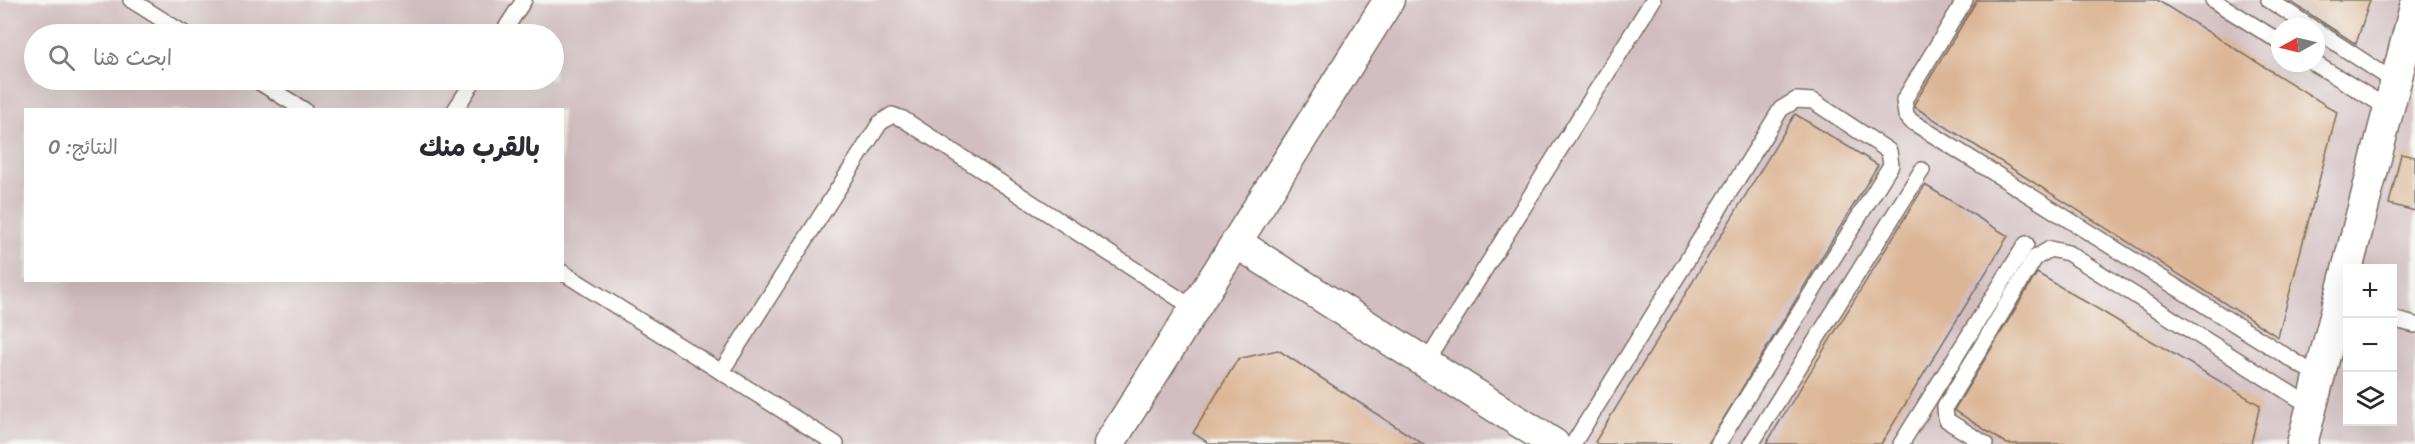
<!DOCTYPE html>
<html lang="ar">
<meta charset="utf-8">
<style>
body{margin:0;font-family:Sriracha,"Playpen Sans Arabic",sans-serif;background:#f2f2f3;color:#2b2b33;direction:rtl}
.controls{position:absolute;right:18px;bottom:18px;display:grid;overflow:hidden;border-radius:0px;box-shadow:0 6px 24px #0002}
.controls button{width:54px;height:54px;display:grid;place-items:center;padding:0;border:0;border-bottom:2px solid #e1e1e2;background:#fff;color:#2b2b33;font:30px sans-serif}
.compass{position:absolute;left:2271px;top:18px;width:54px;height:54px;border-radius:50%;background:#fff;box-shadow:0 6px 24px #0002;rotate:262deg}
.list{margin:0;padding:0;list-style:none}
h2{display:flex;justify-content:space-between;align-items:center;height:78px;margin:0;padding:0 24px;font-size:26px}
h2 small{font-size:20px;font-weight:400;color:#7c7c81}
.icon{flex:none;width:33px;height:33px;fill:none;stroke:currentColor;stroke-width:2;stroke-linecap:round;stroke-linejoin:round}
.map{position:relative;flex:none;width:2415px;height:444px;overflow:hidden;direction:ltr}
.search{position:absolute;background:#fff;box-shadow:0 6px 24px #0002;left:24px;top:24px;width:540px;height:66px;display:flex;align-items:center;gap:15px;box-sizing:border-box;padding:0 21px;border-radius:33px;color:#7c7c81;font-size:22px}
.panel{position:absolute;background:#fff;box-shadow:0 6px 24px #0002;left:24px;top:108px;width:540px;height:174px;border-radius:0px;direction:rtl}
.map>svg:first-child{display:block}
.industrial{fill:#d2bec1;fill-rule:evenodd}
.building{fill:#dcb595}
.lines{fill:none;stroke-linecap:round;stroke-linejoin:round}
.service-casing{stroke:#7b6e60;stroke-width:18}
.minor-casing{stroke:#7b6e60;stroke-width:33}
.service{stroke:#fff;stroke-width:15}
.minor{stroke:#fff;stroke-width:30}
</style>
<div class="map">
<svg width="2415" height="444" viewBox="0 0 2415 444">
<rect width="100%" height="100%" fill="#f6f6f2"/>
<filter id="ink" filterUnits="userSpaceOnUse"><feTurbulence type="fractalNoise" baseFrequency=".0167" numOctaves="2"/><feDisplacementMap in="SourceGraphic" scale="12" xChannelSelector="R" yChannelSelector="G"/><feConvolveMatrix kernelMatrix="1 2 1 2 8 2 1 2 1" color-interpolation-filters="sRGB"/></filter>
<filter id="wash" filterUnits="userSpaceOnUse"><feTurbulence type="fractalNoise" baseFrequency=".008" numOctaves="4" result="noise"/><feDisplacementMap in="SourceGraphic" scale="24" xChannelSelector="R" yChannelSelector="G"/><feGaussianBlur stdDeviation="1.35" result="paint"/><feColorMatrix in="noise" values="0 0 0 0 0 0 0 0 0 0 0 0 0 0 0 0 0 1.4 0 .05"/><feComposite in="paint" operator="in"/></filter>
<g filter="url(#wash)">
<rect width="100%" height="100%" fill="#f1ebda"/>
<path class="industrial" d="M0,0H2415V444H0ZM2280,27H2316V63H2280ZM34,34H554V80H34ZM26,110H562V280H26ZM2348,268H2392V422H2348Z"/>
<g id="blocks">
<g class="building">
<polygon points="1977,0 2157,0 2337,112 2278,337 1913,106"/>
<polygon points="2288,0 2370,0 2356,44"/>
<polygon points="1795,114 1878,165 1708,444 1598,444 1595,442"/>
<polygon points="2401,154 2415,157 2415,211 2389,204"/>
<polygon points="1925,185 2008,236 1881,444 1766,444"/>
<polygon points="2037,273 2260,405 2251,444 2007,444 1954,410"/>
<polygon points="1278,350 1423,444 1210,444 1193,433 1238,359"/>
</g>
</g>
</g>
<g filter="url(#ink)">
<use href="#blocks" fill-opacity="0" stroke="#7b6e60" stroke-width="1.5"/>
<g class="lines">
<defs>
<g id="service">
<polyline points="131,0 185,34"/>
<polyline points="1965,0 1904,100 1906,115 1911,121 2318,376"/>
<polyline points="2213,0 2280,42"/>
<polyline points="2269,0 2311,27"/>
<polyline points="2316,30 2395,82"/>
<polyline points="502,34 524,0"/>
<polyline points="2314,63 2388,108"/>
<polyline points="256,80 304,110"/>
<polyline points="455,110 474,80"/>
<polyline points="562,272 836,444"/>
<polyline points="2392,319 2415,325"/>
<polyline points="1426,363 1653,0"/>
<polyline points="721,372 880,123 892,115 903,119 1195,309"/>
<polyline points="1573,444 1781,109 1796,100 1813,101 1889,151 1891,165 1718,444"/>
<polyline points="1751,444 1922,170"/>
<polyline points="1901,444 2026,244"/>
<polyline points="1985,444 1951,423 1946,419 1945,407 2035,258 2050,249 2068,253 2312,407"/>
</g>
<g id="minor">
<polyline points="1237,243 1554,444"/>
<polyline points="1109,444 1389,0"/>
<polyline points="2302,444 2415,7"/>
</g>
</defs>
<use href="#service" class="service-casing"/>
<use href="#minor" class="minor-casing"/>
<use href="#service" class="service"/>
<use href="#minor" class="minor"/>
</g>
</g>
</svg>
<div class="controls">
<button>+</button>
<button>−</button>
<button><svg class="icon" aria-label="layers" viewBox="0 0 24 24"><path d="M12 4l9 5-9 5-9-5zM3 14l9 5 9-5"/></svg></button>
</div>
<svg class="compass" viewBox="-18 -18 36 36"><path d="M0-13l5 13h-10z" fill="#e53935"/><path d="M0 13l5-13h-10z" fill="#7c7c81"/></svg>
<div class="search"><svg class="icon" aria-label="search" viewBox="0 0 24 24"><circle cx="10" cy="10" r="6"/><path d="M15 15l6 6"/></svg>ابحث هنا</div>
<section class="panel">
<h2>بالقرب منك<small>النتائج: 0</small></h2>
<ul class="list">
</ul>
</section>
</div>
